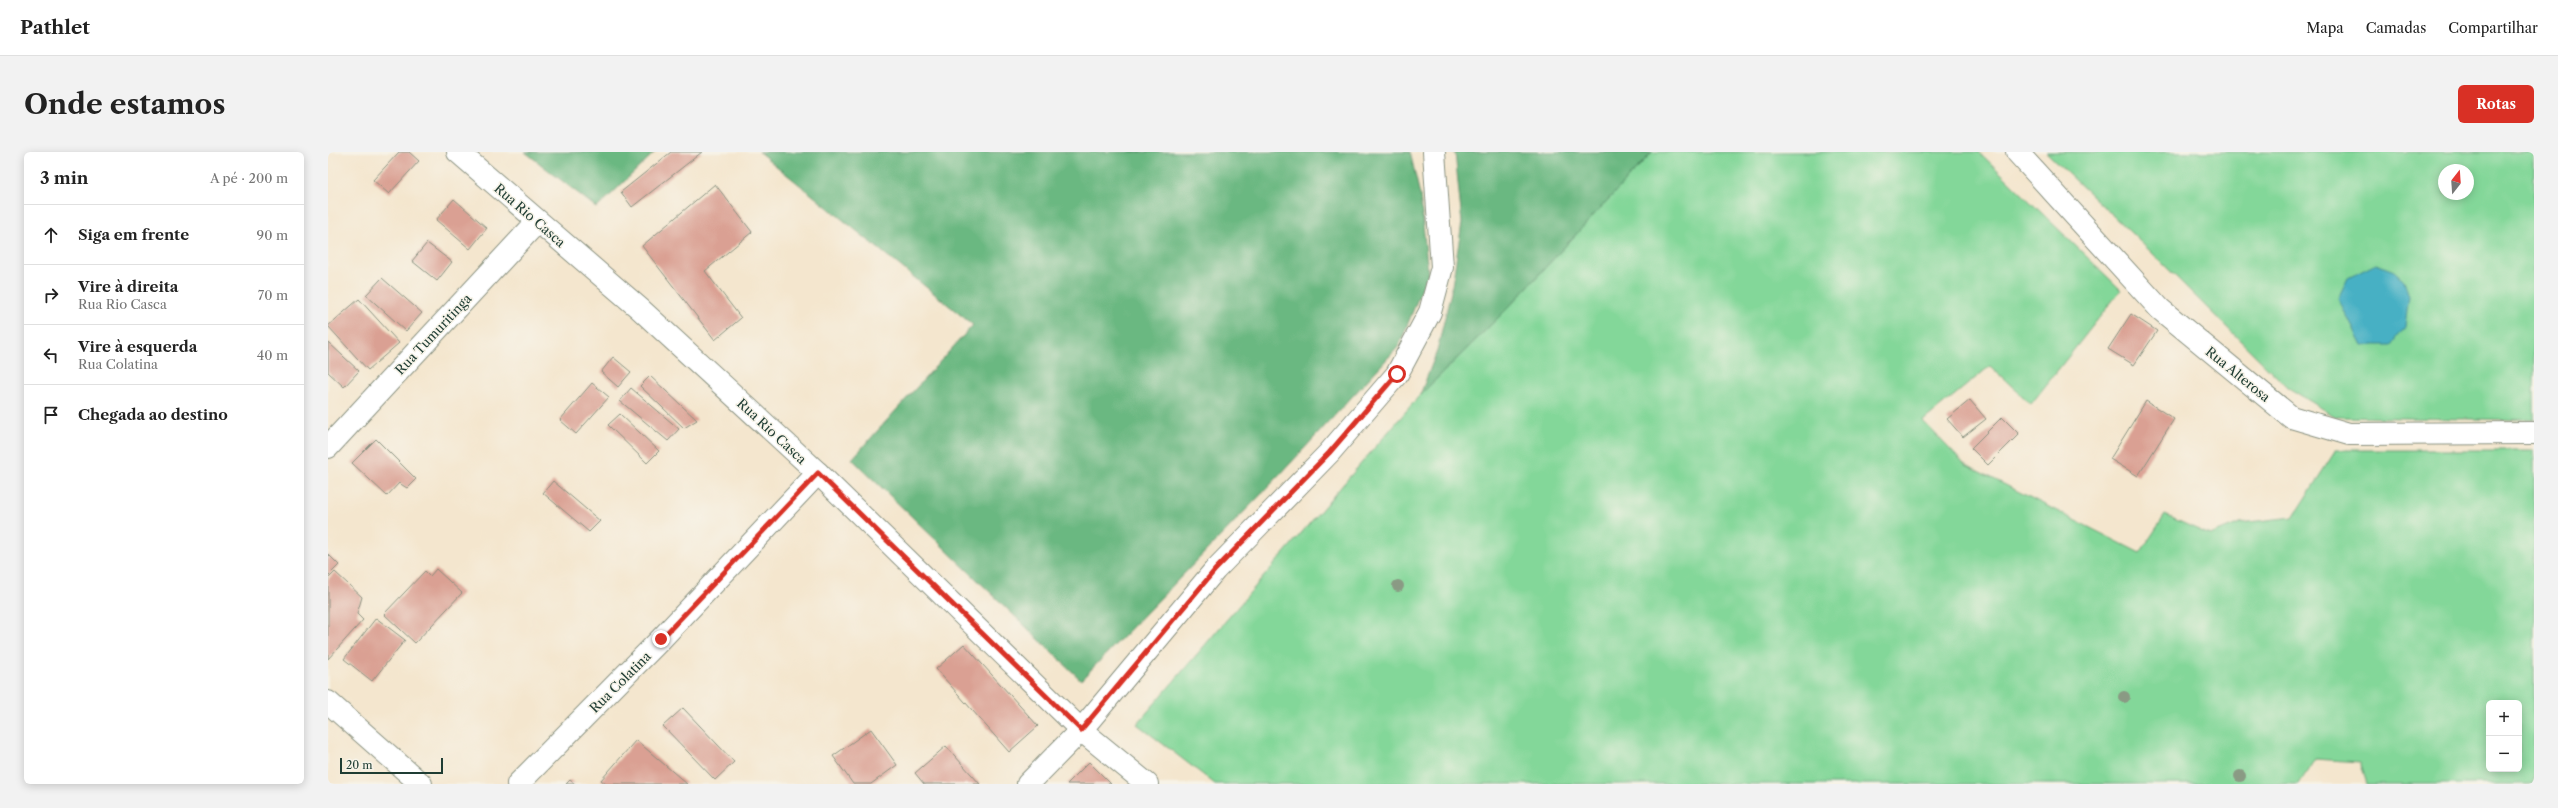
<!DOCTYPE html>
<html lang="pt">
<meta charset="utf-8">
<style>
body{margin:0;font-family:"Libre Caslon Text",serif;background:#f2f2f2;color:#222}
.controls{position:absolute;right:12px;bottom:12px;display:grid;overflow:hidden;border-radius:6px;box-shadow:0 2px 10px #0003}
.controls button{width:36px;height:36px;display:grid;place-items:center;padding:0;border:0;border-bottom:1px solid #e0e0e0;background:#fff;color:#222;font:20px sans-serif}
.compass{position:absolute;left:2110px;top:12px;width:36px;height:36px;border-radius:50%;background:#fff;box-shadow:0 2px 10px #0003;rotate:17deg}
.scale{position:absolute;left:12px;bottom:10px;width:103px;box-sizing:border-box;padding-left:4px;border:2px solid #1f3d34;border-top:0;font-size:11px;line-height:14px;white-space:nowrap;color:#1f3d34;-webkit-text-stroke:3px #f7f3e8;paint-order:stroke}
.stop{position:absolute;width:12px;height:12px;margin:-9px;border:3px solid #d93025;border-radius:50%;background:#fff}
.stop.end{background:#d93025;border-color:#fff;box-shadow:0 1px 4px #0008}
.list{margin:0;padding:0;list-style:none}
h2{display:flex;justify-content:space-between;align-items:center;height:52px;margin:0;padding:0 16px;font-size:17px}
h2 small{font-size:13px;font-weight:400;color:#767676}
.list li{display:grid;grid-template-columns:26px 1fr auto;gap:12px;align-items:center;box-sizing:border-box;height:60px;padding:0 16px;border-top:1px solid #e0e0e0}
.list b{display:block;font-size:15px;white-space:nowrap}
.list p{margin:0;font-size:13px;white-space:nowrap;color:#767676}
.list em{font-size:13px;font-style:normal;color:#767676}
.icon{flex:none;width:22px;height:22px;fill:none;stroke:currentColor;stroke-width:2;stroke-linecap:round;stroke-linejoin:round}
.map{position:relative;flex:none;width:2206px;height:632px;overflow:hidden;border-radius:6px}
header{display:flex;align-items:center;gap:24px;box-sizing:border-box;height:56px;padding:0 20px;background:#fff;border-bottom:1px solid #e0e0e0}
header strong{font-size:19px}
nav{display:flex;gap:22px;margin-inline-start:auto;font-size:14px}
.intro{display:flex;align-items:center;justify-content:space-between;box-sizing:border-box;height:96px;padding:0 24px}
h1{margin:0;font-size:28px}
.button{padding:10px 18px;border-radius:6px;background:#d93025;color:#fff;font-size:14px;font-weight:700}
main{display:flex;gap:24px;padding:0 24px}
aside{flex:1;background:#fff;border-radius:6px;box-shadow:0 2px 10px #0003}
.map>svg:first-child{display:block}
.green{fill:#83d799;stroke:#518a66;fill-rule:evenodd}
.forest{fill:#6ab881;stroke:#447a5a}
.water{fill:#46b0c4;stroke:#32767c}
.building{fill:#daa093}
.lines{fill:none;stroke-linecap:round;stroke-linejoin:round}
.minor-casing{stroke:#8a9281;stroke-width:24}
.minor{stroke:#fff;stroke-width:22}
.tree{fill:#8a9a84}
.route{stroke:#d93025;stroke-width:5}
.labels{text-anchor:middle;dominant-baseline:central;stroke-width:3;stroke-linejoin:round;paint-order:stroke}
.street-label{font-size:13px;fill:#1f3d34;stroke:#f7f3e8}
</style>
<header>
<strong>Pathlet</strong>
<nav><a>Mapa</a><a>Camadas</a><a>Compartilhar</a></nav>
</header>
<div class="intro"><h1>Onde estamos</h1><a class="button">Rotas</a></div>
<main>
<aside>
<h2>3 min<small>A pé · 200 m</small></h2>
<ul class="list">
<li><svg class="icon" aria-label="ahead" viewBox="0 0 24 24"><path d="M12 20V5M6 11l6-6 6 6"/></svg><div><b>Siga em frente</b></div><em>90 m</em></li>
<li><svg class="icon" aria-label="right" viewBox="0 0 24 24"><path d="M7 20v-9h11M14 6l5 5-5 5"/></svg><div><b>Vire à direita</b><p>Rua Rio Casca</p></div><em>70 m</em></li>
<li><svg class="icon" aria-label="left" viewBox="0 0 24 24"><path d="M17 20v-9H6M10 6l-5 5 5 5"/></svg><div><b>Vire à esquerda</b><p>Rua Colatina</p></div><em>40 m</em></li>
<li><svg class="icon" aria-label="arrive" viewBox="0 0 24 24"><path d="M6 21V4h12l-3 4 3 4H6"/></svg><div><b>Chegada ao destino</b></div></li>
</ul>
</aside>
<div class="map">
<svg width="2206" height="632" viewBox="0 0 2206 632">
<rect width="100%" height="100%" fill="#f7f3e8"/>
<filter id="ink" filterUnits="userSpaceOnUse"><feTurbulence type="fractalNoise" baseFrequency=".025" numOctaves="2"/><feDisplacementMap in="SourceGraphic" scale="8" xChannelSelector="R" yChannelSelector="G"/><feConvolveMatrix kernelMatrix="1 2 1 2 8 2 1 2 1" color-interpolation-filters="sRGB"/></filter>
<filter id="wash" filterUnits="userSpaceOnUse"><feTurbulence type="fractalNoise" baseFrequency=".012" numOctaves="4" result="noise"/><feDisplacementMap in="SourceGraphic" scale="16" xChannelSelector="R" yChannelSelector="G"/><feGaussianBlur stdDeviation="0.9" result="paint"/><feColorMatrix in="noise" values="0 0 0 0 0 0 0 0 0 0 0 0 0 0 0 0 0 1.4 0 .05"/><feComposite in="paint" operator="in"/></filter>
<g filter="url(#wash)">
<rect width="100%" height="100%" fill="#f4e6ce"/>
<g class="green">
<path d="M1324,0H1651L1793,138L1703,252L1662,214L1595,269L1636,312L1812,401L1837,363L1882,383L1912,371L1965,365L2008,298H2206V632H2039L2032,610L1987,607L1971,632H887L809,572L1092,243L1180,156ZM2161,551H2191V617H2161Z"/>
<path d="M1718,0H2206V268L2008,265L1959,235L1822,99ZM2116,18H2140V42H2116Z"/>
</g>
<g class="forest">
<polygon points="197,0 327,0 269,56"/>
<polygon points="431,0 1082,0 1092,43 1100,121 1071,194 948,327 753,528 524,307 645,173"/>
<polygon points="1127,0 1324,0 1180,156 1092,243 1109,199 1123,140 1134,71"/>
</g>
<polygon class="water" points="2048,112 2066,119 2076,128 2081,144 2077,175 2064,193 2034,193 2010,146 2020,126"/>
<g id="blocks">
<g class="building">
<polygon points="71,0 81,0 91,9 61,42 45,28"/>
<polygon points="343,0 374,0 304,55 293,40"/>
<polygon points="387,32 424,80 377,119 413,166 387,188 314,94"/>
<polygon points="126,47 159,76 142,97 108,68"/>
<polygon points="99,91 124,110 109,129 84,109"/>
<polygon points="54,126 94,161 78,179 38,143"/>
<polygon points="31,147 71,191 40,218 0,174"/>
<polygon points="1803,162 1829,179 1806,213 1780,197"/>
<polygon points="0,190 31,219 16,235 0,220"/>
<polygon points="285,205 303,220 290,235 273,220"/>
<polygon points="322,224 369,268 356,276 312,234"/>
<polygon points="264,231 281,245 248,282 232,268"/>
<polygon points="303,236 351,277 340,289 292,249"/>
<polygon points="1642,248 1658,267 1635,285 1619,267"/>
<polygon points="1818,249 1846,267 1810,324 1782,307"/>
<polygon points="292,262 331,299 319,311 280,273"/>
<polygon points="1674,265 1691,282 1660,313 1643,296"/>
<polygon points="48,287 88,327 79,336 71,331 59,344 24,311"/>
<polygon points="225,329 272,369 261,380 215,341"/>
<polygon points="0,402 11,413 0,424"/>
<polygon points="108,417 134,441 87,491 56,462 97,419 102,424"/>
<polygon points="7,420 34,445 29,462 35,468 0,507 0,427"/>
<polygon points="48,466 77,488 44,529 16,507"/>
<polygon points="636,492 710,574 681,600 608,517"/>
<polygon points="355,556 406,610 387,628 335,574"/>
<polygon points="543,577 569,613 543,632 525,632 505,604"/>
<polygon points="308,588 359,632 278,632 273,628"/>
<polygon points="618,594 652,632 596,632 587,621"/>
<polygon points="761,610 783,632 739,632"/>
<polygon points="242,628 247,632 238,632"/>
</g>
</g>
</g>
<g filter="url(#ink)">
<use href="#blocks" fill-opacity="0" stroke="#8a9281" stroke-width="1"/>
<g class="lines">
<defs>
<g id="minor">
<polyline points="130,0 311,156 490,321 753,578 819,632"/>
<polyline points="1689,0 1832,157 1963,265 2021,282 2206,281"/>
<polyline points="0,295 209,70"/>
<polyline points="0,550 93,632"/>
<polyline points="190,632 333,487 490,321"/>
<polyline points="700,632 753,578 887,418 1001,301 1069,222 1102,160 1114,115 1106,0"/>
</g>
</defs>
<use href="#minor" class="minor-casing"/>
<use href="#minor" class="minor"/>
</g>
<g class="tree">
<circle cx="1070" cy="434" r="6"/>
<circle cx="1796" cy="545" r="6"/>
<circle cx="1912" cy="624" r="6"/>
</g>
</g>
<g class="lines" filter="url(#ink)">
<polyline class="route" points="333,487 490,321 753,578 887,418 1001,301 1069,222"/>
</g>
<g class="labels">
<g class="street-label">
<text transform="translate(202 63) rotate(41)">Rua Rio Casca</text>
<text transform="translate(105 182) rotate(-47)">Rua Tumuritinga</text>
<text transform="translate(1910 222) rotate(39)">Rua Alterosa</text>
<text transform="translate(444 279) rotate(43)">Rua Rio Casca</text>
<text transform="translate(292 530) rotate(-45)">Rua Colatina</text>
</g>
</g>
</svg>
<div class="controls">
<button>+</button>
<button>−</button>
</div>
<svg class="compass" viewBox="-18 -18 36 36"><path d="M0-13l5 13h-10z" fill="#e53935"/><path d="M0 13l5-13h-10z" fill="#767676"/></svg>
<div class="scale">20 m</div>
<div class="stop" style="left:1069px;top:222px"></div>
<div class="stop end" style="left:333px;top:487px"></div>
</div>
</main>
